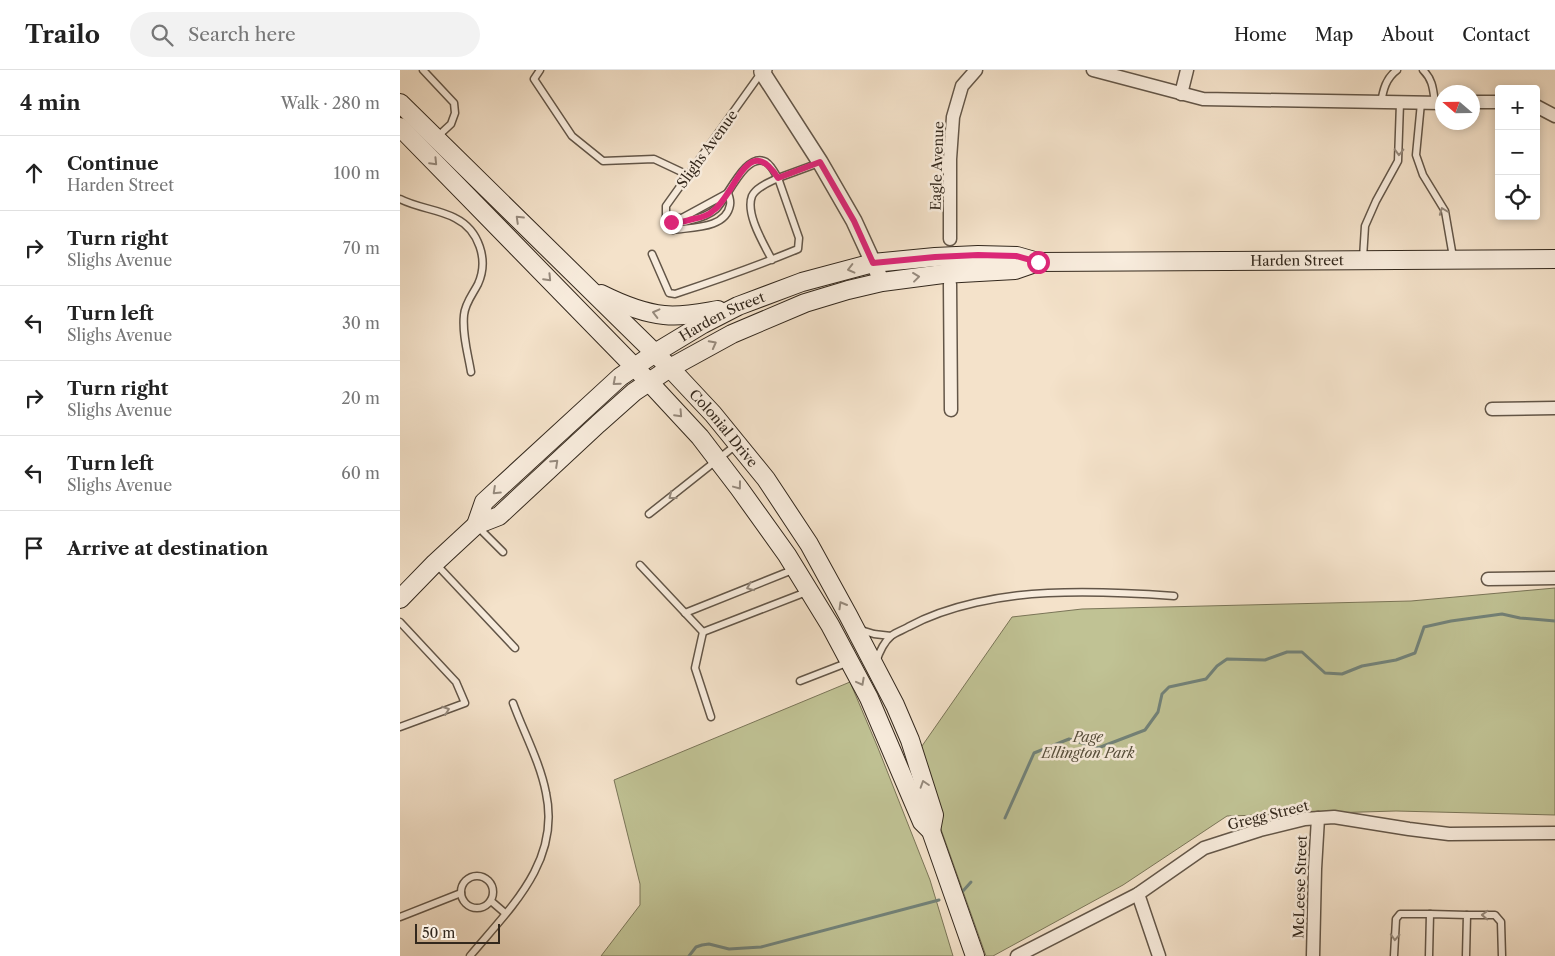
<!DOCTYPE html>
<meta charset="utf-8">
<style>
body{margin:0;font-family:"Libre Caslon Text",serif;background:#f2f2f2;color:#222}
.controls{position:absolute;right:15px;top:15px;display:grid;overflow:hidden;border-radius:5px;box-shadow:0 2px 8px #0003}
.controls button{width:45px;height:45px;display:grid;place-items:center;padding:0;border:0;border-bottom:1px solid #e0e0e0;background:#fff;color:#222;font:25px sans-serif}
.compass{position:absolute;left:1035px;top:15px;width:45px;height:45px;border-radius:50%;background:#fff;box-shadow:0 2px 8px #0003;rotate:290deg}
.scale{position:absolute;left:15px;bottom:12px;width:85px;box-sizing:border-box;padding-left:5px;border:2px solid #33281d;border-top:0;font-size:14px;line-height:18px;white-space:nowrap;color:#33281d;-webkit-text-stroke:4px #f8ecdd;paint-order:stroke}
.stop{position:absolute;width:15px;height:15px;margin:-11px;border:4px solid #db2777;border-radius:50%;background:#fff}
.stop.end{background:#db2777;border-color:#fff;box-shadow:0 1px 5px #0008}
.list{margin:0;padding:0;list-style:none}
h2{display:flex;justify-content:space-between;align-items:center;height:65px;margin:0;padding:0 20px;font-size:21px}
h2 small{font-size:16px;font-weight:400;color:#767676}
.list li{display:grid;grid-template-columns:32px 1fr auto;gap:15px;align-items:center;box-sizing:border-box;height:75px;padding:0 20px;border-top:1px solid #e0e0e0}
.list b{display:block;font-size:19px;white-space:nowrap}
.list p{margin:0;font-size:16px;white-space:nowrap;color:#767676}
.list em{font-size:16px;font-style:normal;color:#767676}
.icon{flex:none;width:28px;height:28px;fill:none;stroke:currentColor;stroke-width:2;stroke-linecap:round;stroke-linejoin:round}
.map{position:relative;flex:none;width:1155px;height:886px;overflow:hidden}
header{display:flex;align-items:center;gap:30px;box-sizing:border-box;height:70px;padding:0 25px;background:#fff;border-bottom:1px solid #e0e0e0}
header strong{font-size:24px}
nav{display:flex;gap:28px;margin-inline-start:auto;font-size:18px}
.search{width:350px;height:45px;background:#f2f2f2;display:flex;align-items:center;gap:12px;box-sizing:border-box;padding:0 18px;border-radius:28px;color:#767676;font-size:19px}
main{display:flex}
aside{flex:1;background:#fff}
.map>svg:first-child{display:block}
.green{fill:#c0c294;stroke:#7a7558}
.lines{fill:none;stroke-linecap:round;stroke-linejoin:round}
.stream{stroke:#728279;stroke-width:3}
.service-casing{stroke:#635648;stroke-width:9}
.minor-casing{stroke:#635648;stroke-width:15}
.tertiary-casing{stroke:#635648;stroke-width:18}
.secondary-casing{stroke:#33281d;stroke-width:20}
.service{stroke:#f8ecdd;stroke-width:6}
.minor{stroke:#f8ecdd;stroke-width:12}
.tertiary{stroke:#f8ecdd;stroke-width:15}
.secondary{stroke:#f8ecdd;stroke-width:18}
.oneway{stroke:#968a7d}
.route{stroke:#db2777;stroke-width:6}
.labels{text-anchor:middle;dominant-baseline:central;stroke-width:5;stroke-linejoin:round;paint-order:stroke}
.street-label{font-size:14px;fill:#33281d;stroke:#f8ecdd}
.park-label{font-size:14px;font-style:italic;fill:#564e3b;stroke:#f8ecdd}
</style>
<header>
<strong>Trailo</strong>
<div class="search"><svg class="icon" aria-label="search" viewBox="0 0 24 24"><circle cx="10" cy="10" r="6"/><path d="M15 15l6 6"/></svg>Search here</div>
<nav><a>Home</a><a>Map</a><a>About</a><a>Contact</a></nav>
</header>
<main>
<aside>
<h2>4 min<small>Walk · 280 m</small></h2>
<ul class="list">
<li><svg class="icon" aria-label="ahead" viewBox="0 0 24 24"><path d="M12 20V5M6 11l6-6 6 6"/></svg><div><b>Continue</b><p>Harden Street</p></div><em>100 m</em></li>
<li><svg class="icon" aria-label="right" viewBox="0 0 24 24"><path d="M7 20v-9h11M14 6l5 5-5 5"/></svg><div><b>Turn right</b><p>Slighs Avenue</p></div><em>70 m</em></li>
<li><svg class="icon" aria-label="left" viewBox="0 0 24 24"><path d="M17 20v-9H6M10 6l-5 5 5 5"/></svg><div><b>Turn left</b><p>Slighs Avenue</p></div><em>30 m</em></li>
<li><svg class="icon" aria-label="right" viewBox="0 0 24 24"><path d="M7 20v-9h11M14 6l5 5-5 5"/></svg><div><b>Turn right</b><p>Slighs Avenue</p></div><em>20 m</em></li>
<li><svg class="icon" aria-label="left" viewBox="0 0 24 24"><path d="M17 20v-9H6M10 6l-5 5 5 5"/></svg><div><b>Turn left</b><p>Slighs Avenue</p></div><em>60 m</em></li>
<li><svg class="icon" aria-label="arrive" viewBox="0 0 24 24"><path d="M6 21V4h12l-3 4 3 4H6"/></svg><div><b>Arrive at destination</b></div></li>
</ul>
</aside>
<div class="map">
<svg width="1155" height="886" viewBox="0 0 1155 886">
<rect width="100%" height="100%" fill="#f4e2ca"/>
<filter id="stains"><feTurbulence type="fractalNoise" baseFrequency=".004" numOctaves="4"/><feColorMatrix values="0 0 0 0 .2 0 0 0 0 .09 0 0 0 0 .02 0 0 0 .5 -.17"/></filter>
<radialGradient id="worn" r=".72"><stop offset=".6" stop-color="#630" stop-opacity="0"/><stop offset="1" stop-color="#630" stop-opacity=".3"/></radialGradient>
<g class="green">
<polygon points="1155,518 1155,745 996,741 827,746 723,815 593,886 586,886 515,686 612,547 682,539 1011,531"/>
<polygon points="450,612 478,678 530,810 553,886 201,886 240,835 240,814 214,710"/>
</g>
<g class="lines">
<g class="stream">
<polyline points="605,748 634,683 669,669 698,678 745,660 758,642 762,624 769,617 806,609 817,596 827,589 865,590 887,582 902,582 925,603 942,604 962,596 996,590 1015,583 1024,557 1051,551 1102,544 1120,548 1155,551"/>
<polyline points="563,821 571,812"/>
<polyline points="289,886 296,877 302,875 309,874 329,879 361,877 539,830"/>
</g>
<defs>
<g id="service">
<polyline points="23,0 54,33 55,43 51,54 37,67"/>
<polyline points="140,0 134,9 172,66 203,91 254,89 288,105"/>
<path d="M1023,0C1033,10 1033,19 1035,33"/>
<path d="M361,3L266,136V147C275,155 281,153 291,150C300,148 309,145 316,139C328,127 346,81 366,92C371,95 375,103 378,108L419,93"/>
<path d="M981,33C983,20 986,8 997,0"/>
<polyline points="1021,33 1016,85 1023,105 1045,141 1053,187"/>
<path d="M328,123C329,126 331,131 330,135C326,159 291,157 273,160L266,151V147L282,148Z"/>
<path d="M0,129C17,138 38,139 55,148C79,160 89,190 78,214C73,224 65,233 64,245C62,264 68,284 71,302"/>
<path d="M252,184L269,223L275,224C317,210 357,196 398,179L399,168L378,108C370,112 356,117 352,126C345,144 364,174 372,190"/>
<polyline points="963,188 965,156 976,131 998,91 1000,33"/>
<polyline points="249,444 336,375"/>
<polyline points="77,456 103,482"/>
<polyline points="36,494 115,578"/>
<polyline points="240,495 303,562"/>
<polyline points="285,543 395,499"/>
<polyline points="0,552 56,612 65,633 0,657"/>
<polyline points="461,560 474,564 491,566"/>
<polyline points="303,562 409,521"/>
<polyline points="303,562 295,598 311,647"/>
<path d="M476,592C479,583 484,572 491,566C496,562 503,560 508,557C548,535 603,525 648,523C690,521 733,523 774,526"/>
<polyline points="400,611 449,592"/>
<circle cx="77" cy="822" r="16"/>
<polyline points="91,831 105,843"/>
<polyline points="1067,845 1095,845 1101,852 1102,886"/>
<polyline points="0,847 61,823"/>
<path d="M70,886C109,839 161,792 146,723C140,692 124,663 113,633"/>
<polyline points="994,886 996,849 1000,844 1030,844"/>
<polyline points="1029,886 1030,844 1067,845 1066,886"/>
</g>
<g id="minor">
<polyline points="693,0 803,29 1042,33"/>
<polyline points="781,24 787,0"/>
<polyline points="1072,32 1099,32"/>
<polyline points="1136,36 1155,46"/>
<polyline points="550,169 550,89 553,47 562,16 576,0"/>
<polyline points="550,214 551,340"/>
<polyline points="1092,339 1155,338"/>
<polyline points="1088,509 1155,508"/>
<polyline points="738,824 759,886"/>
<polyline points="617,886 738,824 804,778 860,760 905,749 934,747 1009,759 1049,764 1155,763"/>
<polyline points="913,886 915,799 918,748"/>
</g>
<polyline id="tertiary" points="364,0 362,2 420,92 454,151 482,212"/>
<g id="secondary">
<path id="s1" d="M0,33L270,298L313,344L366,409L409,474L448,545L495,635L510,670L534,745L531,761"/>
<polyline points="0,57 249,312 300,367 339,418 387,485 430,555 469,628 522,752 531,761 575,886"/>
<path d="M201,224C219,233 244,243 264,245C282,247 300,243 318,240"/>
<path id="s2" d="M76,455L84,432L220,307L255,283L303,254L338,236L402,212L473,193L535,187L578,185L617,186L638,192L1155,189"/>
<polyline points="0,529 35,493 76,455 99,446 198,354 234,322 270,298 332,264 405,233 448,220 482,212 543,204 615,200 638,192"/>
</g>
</defs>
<use href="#service" class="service-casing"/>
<use href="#minor" class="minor-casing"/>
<use href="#tertiary" class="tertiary-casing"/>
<use href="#secondary" class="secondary-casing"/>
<use href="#service" class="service"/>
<use href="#minor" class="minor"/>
<use href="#tertiary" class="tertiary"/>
<use href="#secondary" class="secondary"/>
</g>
<defs><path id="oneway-chevron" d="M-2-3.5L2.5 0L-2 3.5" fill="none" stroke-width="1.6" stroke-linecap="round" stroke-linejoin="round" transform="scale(1.25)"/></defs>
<g class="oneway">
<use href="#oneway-chevron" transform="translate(999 82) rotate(91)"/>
<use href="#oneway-chevron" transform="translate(34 92) rotate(46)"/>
<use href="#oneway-chevron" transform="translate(1043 141) rotate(-111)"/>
<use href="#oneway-chevron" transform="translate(119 149) rotate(-136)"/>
<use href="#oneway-chevron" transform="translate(451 199) rotate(166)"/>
<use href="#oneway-chevron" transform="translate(516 207) rotate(-7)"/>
<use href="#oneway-chevron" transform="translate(148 208) rotate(46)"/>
<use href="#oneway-chevron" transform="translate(256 243) rotate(-166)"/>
<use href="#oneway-chevron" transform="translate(313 274) rotate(-28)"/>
<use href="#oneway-chevron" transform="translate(216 312) rotate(139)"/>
<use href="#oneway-chevron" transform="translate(279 344) rotate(47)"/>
<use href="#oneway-chevron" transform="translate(155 393) rotate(-43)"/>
<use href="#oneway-chevron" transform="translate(338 416) rotate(53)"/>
<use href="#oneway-chevron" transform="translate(96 421) rotate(137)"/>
<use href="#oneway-chevron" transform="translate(272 426) rotate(142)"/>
<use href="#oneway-chevron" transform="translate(350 517) rotate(158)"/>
<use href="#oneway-chevron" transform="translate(442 535) rotate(-120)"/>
<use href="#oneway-chevron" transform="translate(461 612) rotate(62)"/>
<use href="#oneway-chevron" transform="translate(46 640) rotate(-20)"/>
<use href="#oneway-chevron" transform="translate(524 714) rotate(-108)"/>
<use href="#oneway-chevron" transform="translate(1085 845) rotate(-178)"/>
<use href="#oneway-chevron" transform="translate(995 867) rotate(93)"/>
</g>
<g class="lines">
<path class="route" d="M271,152C279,154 285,151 293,149C300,148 309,145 314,140C336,123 348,61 378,108L420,92L454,151L473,193L535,187L578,185L616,186L638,192"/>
</g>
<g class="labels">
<g class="street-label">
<text transform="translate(307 79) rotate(-54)">Slighs Avenue</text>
<text transform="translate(537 96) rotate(-88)">Eagle Avenue</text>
<text stroke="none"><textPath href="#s2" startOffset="914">Harden Street</textPath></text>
<text stroke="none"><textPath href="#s2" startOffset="328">Harden Street</textPath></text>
<text stroke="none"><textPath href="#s1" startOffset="459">Colonial Drive</textPath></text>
<text transform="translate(868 745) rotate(-14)">Gregg Street</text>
<text transform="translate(900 817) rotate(-88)">McLeese Street</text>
</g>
<g class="park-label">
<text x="688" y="667">Page<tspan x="688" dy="16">Ellington Park</tspan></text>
</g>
</g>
<rect width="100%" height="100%" filter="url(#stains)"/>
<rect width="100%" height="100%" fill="url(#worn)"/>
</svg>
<div class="controls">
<button>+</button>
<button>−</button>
<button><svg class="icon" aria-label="locate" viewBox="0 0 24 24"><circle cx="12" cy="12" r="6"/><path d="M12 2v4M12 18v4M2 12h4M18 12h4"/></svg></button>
</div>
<svg class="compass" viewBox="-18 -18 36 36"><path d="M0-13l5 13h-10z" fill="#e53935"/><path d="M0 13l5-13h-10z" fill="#767676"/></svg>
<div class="scale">50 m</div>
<div class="stop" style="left:638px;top:192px"></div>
<div class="stop end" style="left:271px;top:152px"></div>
</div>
</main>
